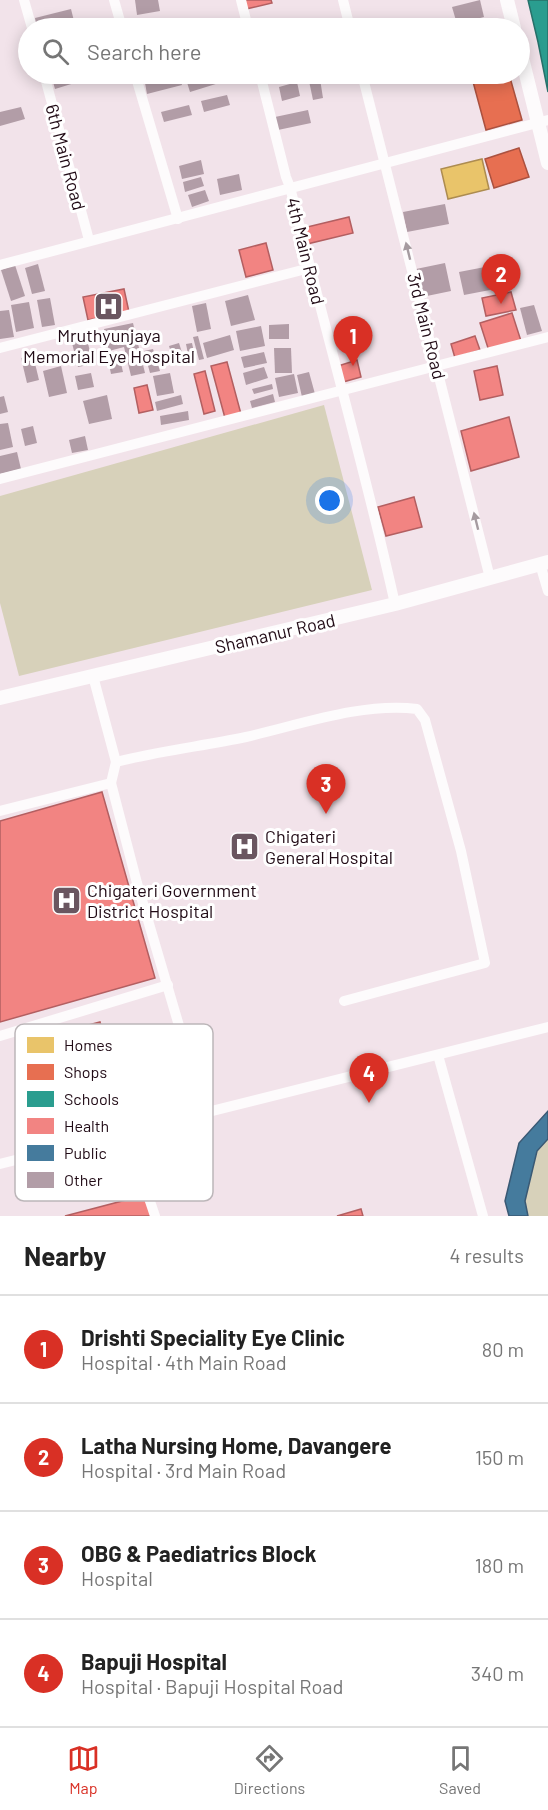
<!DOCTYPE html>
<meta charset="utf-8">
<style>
body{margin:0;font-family:Barlow,sans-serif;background:#f6f6f6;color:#222}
.you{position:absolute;left:330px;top:501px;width:21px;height:21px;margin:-15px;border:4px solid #fff;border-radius:50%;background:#1a73e8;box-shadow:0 0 0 9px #1a73e833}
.badge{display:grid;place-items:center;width:39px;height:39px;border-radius:50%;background:#d93025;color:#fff;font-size:20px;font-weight:700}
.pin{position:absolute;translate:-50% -50px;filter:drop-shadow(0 2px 3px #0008)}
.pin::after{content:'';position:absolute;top:32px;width:21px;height:18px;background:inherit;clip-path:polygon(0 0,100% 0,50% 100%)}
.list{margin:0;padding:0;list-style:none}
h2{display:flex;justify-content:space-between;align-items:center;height:78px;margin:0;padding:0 24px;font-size:26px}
h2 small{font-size:20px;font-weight:400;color:#767676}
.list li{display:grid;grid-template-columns:39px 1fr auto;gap:18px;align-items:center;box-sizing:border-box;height:108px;padding:0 24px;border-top:2px solid #e0e0e0}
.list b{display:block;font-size:22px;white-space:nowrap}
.list p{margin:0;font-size:20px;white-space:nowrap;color:#767676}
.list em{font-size:20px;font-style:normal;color:#767676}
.icon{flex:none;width:33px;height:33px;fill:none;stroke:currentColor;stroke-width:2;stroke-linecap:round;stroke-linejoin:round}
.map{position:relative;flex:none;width:548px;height:1216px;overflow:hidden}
.search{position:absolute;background:#fff;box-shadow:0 3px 15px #0003;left:18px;right:18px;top:18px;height:66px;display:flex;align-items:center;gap:15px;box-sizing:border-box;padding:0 21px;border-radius:33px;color:#767676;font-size:22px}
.sheet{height:510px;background:#fff}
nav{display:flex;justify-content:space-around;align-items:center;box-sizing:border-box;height:84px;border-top:2px solid #e0e0e0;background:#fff;font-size:16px;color:#767676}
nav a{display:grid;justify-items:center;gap:3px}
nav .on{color:#d93025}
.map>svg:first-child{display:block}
.green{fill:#d7d1ba}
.homes{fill:#e9c46a;stroke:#ad8c50;stroke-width:1.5}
.shops{fill:#e76f51;stroke:#ab513f;stroke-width:1.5}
.schools{fill:#2a9d8f;stroke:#27716a;stroke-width:1.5}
.health{fill:#f28482;stroke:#b35f61;stroke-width:1.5}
.public{fill:#457b9d;stroke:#3a5974;stroke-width:1.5}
.building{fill:#b29da7}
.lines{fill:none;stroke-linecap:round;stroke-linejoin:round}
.street{stroke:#fdfbfc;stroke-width:10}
.secondary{stroke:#fdfbfc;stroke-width:14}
.oneway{fill:#a59ba0}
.labels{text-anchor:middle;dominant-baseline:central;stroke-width:6;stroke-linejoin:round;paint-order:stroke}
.street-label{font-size:18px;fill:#200a15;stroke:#fff}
.poi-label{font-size:18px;fill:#200a15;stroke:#fff;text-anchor:start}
.key{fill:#fff;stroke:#bcb6b9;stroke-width:1.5}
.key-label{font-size:16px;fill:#200a15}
</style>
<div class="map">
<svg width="548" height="1216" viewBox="0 0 548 1216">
<rect width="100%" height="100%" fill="#f2e3ea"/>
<g class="green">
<polygon points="324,405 372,590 19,676 0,603 0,496"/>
<polygon points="548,1111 548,1216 509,1216 505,1201 519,1143"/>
</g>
<polygon class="homes" points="482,159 489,189 448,199 441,169"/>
<g class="shops">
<polygon points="487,74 509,74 522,120 486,130 472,78"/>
<polygon points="519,148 529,177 494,188 485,159"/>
</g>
<polygon class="schools" points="528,0 548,0 548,92 538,42"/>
<g class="health">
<polygon points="244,0 271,0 272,3 246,9"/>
<polygon points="349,217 353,233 307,244 303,228"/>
<polygon points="266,243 273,270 246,277 239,250"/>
<polygon points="124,289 129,312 88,320 83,297"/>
<polygon points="511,292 516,310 486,316 482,298"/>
<polygon points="512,313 521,341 489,351 480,323"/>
<polygon points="475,336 480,350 455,358 451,344"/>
<polygon points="357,360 361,377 343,382 338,366"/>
<polygon points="227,362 241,414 225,418 211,366"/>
<polygon points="497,366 503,395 480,400 474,371"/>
<polygon points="205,371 215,411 204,414 194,374"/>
<polygon points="147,385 153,410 139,413 134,388"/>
<polygon points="509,417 519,457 471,471 461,431"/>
<polygon points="414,497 422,527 386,536 378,507"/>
<polygon points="102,792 155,978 0,1022 0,821"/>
<polygon points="100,1022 117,1083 36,1106 21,1043"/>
<polygon points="149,1194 156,1216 65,1216"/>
<polygon points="361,1209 363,1216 337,1216"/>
</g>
<polygon class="public" points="548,1111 548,1139 537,1151 525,1201 528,1216 509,1216 505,1201 519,1143"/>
<g class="building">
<polygon points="135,0 158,0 160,11 137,15"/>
<polygon points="480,0 484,17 457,24 452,7"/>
<polygon points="71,9 75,25 63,28 37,28 35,18"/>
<polygon points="57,74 78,74 81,81 55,89 51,75"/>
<polygon points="192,74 216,74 219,83 190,92 185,76"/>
<polygon points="179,75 182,85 147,94 145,83"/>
<polygon points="320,79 323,98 313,100 309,81"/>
<polygon points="297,82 300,96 282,101 279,87"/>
<polygon points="227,95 230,105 204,112 201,101"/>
<polygon points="189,105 192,115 164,122 161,112"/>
<polygon points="21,107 25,119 0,126 0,112"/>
<polygon points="308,110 311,123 278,130 275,117"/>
<polygon points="201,160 204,174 182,179 179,166"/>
<polygon points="239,174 242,190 220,195 217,179"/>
<polygon points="201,177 204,186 185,192 183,182"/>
<polygon points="205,190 209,201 192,207 188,195"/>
<polygon points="445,204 449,224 407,232 403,212"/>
<polygon points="445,263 451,291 422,297 416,269"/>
<polygon points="38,264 45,291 32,294 25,268"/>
<polygon points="15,265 25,296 11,301 1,270"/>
<polygon points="485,267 490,290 464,295 459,272"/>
<polygon points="248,295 255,320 231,326 225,301"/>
<polygon points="50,298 55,325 42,327 37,300"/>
<polygon points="29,302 34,328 16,332 11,305"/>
<polygon points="206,303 211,329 197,332 192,306"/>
<polygon points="534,305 542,331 527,335 520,308"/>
<polygon points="9,310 14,337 0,339 0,311"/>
<polygon points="133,323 145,373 131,376 124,347 109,351 104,329"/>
<polygon points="289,324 289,339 269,339 269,325"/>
<polygon points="261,326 265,346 240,351 236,331"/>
<polygon points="86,335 93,364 78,367 71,339"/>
<polygon points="230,335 234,350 207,358 203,343"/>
<polygon points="198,336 204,359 199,360 193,337"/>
<polygon points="179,343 185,362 175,365 169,346"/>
<polygon points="192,343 195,357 189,359 186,344"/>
<polygon points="274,348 291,348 292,373 275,373"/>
<polygon points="153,349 160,371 150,373 144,351"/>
<polygon points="118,351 123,372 111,374 107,354"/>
<polygon points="264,352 267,363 244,368 241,357"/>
<polygon points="33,355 39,380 27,383 21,358"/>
<polygon points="61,366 67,393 49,397 43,371"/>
<polygon points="264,367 268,378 246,385 243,373"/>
<polygon points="309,372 315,394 302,397 297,375"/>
<polygon points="91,373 94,387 78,390 75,376"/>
<polygon points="170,373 174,393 157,396 153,376"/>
<polygon points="294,374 298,393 279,397 275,378"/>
<polygon points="272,384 273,389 254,394 252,389"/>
<polygon points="273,394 275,402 252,408 250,401"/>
<polygon points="107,395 112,419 89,424 83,401"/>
<polygon points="181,395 183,404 157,411 155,402"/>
<polygon points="4,396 8,412 0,414 0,397"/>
<polygon points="188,411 189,420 161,425 160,416"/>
<polygon points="8,423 13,447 0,450 0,424"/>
<polygon points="33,426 37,443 25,446 21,429"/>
<polygon points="85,436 88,450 72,453 69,440"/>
<polygon points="17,452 21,469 0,474 0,456"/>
</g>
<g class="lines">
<g class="street">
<polyline points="24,0 32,28"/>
<polyline points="114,0 122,28"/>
<polyline points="241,0 248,28"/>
<polyline points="343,0 350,28"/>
<polyline points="44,74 89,240"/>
<polyline points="135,74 178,219"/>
<path d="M260,74L286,177L290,187C324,327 364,464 395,604"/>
<polyline points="362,74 490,578"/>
<polyline points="0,265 548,120"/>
<polyline points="0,348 310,268"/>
<polyline points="0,479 548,337"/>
<polyline points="540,564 548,591"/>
<path d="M93,676L116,762C159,751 203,746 246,737C299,725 363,702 417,709L425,720L461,851L485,963L344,1001"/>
<polyline points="111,783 137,883 205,1114"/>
<polyline points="0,811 111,783 116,762"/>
<polyline points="0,1036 168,985"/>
<polyline points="438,1055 483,1216"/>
<polyline points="127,1133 155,1216"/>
<polyline points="0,1164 548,1027"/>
</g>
<g class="secondary">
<polyline points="507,0 514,28"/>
<polyline points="520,50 548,163"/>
<polyline points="0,698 395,604 548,562"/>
</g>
</g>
<defs><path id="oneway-solid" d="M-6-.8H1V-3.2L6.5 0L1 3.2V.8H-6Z" transform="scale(1.5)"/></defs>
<g class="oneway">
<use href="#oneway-solid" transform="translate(408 251) rotate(-104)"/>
<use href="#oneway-solid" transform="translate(476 521) rotate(-104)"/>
</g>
<defs>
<symbol id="hospital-square" viewBox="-11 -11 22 22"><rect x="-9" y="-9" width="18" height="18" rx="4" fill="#6a5660" stroke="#fff"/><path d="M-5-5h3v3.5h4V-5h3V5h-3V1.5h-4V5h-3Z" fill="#fff"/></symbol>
</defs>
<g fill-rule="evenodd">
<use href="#hospital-square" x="92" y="290" width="33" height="33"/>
<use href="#hospital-square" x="228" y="830" width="33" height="33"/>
<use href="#hospital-square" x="50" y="884" width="33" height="33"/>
</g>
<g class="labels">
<g class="street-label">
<text transform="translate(66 157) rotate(75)">6th Main Road</text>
<text transform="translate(306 251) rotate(76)">4th Main Road</text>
<text transform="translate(427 326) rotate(76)">3rd Main Road</text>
<text transform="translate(275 633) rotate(-13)">Shamanur Road</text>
</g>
<g class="poi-label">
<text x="109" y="335" text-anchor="middle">Mruthyunjaya<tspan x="109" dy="21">Memorial Eye Hospital</tspan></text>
<text x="265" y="836">Chigateri<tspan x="265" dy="21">General Hospital</tspan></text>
<text x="87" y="890">Chigateri Government<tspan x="87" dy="21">District Hospital</tspan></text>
</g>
</g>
<rect x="15" y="1024" width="198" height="177" rx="9" class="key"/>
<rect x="27" y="1037" width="27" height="16" fill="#e9c46a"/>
<rect x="27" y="1064" width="27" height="16" fill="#e76f51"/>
<rect x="27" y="1091" width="27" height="16" fill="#2a9d8f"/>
<rect x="27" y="1118" width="27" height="16" fill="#f28482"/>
<rect x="27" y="1145" width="27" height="16" fill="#457b9d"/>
<rect x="27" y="1172" width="27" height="16" fill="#b29da7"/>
<g class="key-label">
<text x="64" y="1051">Homes</text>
<text x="64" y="1078">Shops</text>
<text x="64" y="1105">Schools</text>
<text x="64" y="1132">Health</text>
<text x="64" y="1159">Public</text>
<text x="64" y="1186">Other</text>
</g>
</svg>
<div class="you"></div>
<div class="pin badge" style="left:353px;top:366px">1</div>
<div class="pin badge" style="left:501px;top:304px">2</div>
<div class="pin badge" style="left:326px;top:814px">3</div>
<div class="pin badge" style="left:369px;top:1103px">4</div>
<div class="search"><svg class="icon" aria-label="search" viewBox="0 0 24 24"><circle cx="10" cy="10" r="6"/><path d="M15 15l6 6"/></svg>Search here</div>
</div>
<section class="sheet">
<h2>Nearby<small>4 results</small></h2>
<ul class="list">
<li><span class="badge">1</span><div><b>Drishti Speciality Eye Clinic</b><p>Hospital · 4th Main Road</p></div><em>80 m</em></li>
<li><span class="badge">2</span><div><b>Latha Nursing Home, Davangere</b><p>Hospital · 3rd Main Road</p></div><em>150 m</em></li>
<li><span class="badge">3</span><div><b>OBG &amp; Paediatrics Block</b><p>Hospital</p></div><em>180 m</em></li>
<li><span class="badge">4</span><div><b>Bapuji Hospital</b><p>Hospital · Bapuji Hospital Road</p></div><em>340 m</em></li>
</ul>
</section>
<nav>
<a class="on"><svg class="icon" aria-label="map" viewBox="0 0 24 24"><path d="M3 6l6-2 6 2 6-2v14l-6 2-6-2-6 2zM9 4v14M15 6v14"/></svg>Map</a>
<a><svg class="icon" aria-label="directions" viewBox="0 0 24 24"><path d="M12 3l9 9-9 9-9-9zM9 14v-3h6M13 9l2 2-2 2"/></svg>Directions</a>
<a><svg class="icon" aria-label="saved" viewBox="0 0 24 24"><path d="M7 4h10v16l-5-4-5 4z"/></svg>Saved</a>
</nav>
